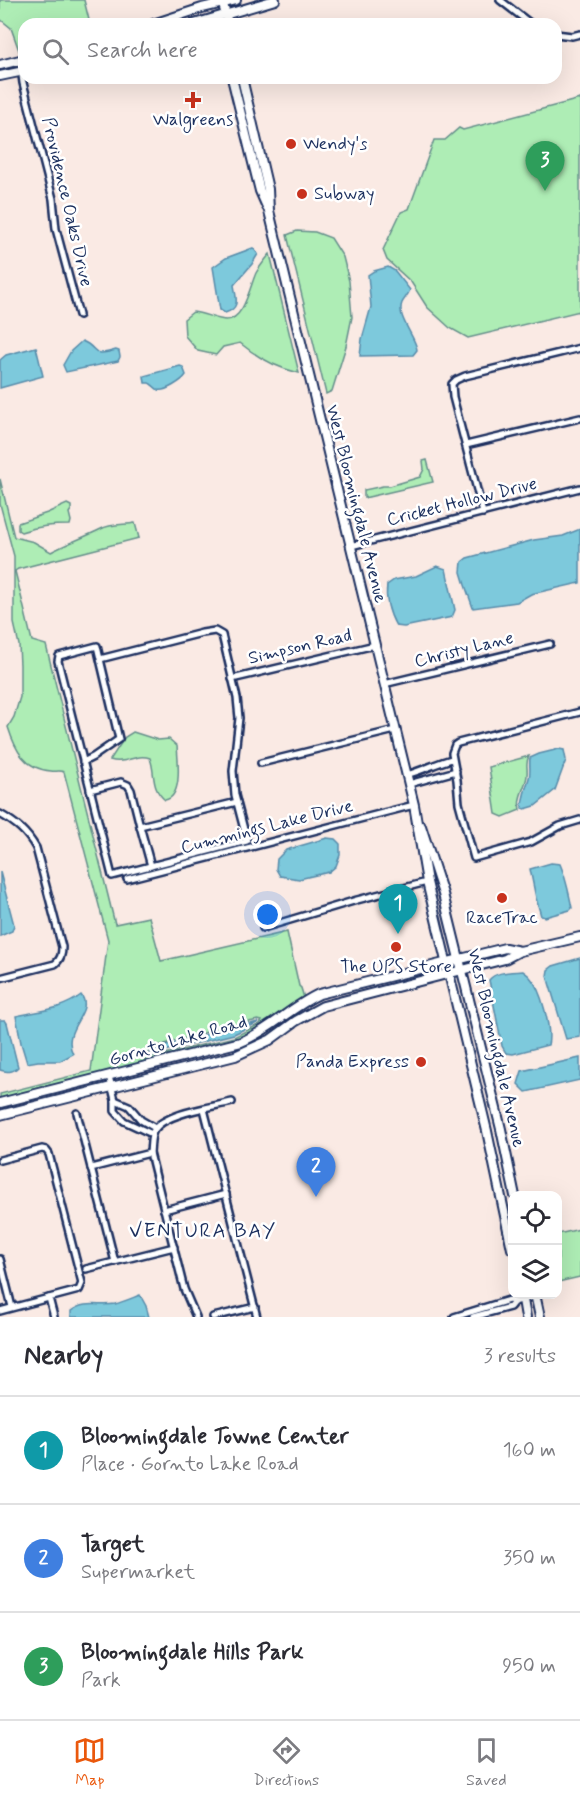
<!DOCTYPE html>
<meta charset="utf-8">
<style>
body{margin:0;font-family:Mynerve,sans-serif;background:#f2f2f3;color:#2b2b33}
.controls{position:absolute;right:18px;bottom:18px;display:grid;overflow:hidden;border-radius:12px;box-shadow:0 6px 24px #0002}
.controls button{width:54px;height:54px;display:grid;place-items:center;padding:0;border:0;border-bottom:2px solid #e1e1e2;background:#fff;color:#2b2b33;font:30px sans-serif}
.you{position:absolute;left:268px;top:915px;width:21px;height:21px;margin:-15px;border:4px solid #fff;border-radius:50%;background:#1a73e8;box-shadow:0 0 0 9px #1a73e833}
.badge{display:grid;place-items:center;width:39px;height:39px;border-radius:50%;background:#ea580c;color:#fff;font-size:20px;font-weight:700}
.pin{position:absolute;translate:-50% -50px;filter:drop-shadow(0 2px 3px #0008)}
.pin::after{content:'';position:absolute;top:32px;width:21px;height:18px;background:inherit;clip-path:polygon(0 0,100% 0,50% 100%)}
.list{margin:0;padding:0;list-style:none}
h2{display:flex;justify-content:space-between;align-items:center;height:78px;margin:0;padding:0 24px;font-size:26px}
h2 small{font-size:20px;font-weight:400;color:#7c7c81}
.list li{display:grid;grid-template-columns:39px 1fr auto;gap:18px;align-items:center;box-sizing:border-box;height:108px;padding:0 24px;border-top:2px solid #e1e1e2}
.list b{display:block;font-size:22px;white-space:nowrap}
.list p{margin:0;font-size:20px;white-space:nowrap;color:#7c7c81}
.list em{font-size:20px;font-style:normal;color:#7c7c81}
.icon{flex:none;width:33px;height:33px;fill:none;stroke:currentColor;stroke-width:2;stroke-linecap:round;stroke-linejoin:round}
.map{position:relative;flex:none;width:580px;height:1317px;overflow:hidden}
.search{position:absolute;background:#fff;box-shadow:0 6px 24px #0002;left:18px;right:18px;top:18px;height:66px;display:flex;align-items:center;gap:15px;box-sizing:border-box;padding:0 21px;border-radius:18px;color:#7c7c81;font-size:22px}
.sheet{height:402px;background:#fff}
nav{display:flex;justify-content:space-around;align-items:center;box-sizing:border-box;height:84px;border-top:2px solid #e1e1e2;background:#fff;font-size:16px;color:#7c7c81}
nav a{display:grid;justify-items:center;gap:3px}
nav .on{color:#ea580c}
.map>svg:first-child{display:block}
.green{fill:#aeedb5;stroke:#648e8a;stroke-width:1.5;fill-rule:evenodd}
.water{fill:#7dc9dc;stroke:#568baa;stroke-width:1.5}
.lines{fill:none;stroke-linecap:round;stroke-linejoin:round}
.street-casing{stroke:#1b2f5e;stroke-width:10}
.secondary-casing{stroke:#1b2f5e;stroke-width:12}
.street{stroke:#fff;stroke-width:5}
.secondary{stroke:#fff;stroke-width:8}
.poi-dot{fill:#c8321e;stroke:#fff;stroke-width:2}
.labels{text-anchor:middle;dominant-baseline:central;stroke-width:5;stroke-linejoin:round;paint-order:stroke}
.poi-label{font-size:18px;fill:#1b2f5e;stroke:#fff}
.street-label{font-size:18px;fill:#1b2f5e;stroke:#fff}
.neighbourhood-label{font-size:20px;letter-spacing:1.5px;fill:#1b2f5e;stroke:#fff}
</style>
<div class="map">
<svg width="580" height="1317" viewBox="0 0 580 1317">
<rect width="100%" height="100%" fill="#faeae4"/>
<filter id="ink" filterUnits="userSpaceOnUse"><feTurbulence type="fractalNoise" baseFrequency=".0167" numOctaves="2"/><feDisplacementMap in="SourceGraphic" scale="12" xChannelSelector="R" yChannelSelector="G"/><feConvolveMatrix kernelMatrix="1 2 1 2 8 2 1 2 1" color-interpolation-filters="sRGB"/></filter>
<g filter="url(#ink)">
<g class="green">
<polygon points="0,0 84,0 90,24 24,24 24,55 21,56 11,28 0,19"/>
<polygon points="580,99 580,311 468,338 450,328 427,307 411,282 387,260 383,250 401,212 409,209 434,140 445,140 459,128 463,130"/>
<polygon points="297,231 315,232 331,238 343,257 349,281 352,317 346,346 332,391 326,394 287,235"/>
<path d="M270,254L299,373C277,368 257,357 240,343L223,347L216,355L198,351L185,336L184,319L193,312C203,313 218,320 226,320C244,320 250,286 256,273C260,266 265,260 270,254Z"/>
<polygon points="427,460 433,482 364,498 364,490 383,486 390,486 420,477 424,469 423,461"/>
<path d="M0,479L14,537L34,542L51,552C68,543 85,537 101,529C110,524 125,525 135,523L139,538L18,569L15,571L32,641L46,645L115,924L149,917L161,961L287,932L299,986L301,988L304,998L259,1030L240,1039L0,1100V1094L91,1071L108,940L64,772C59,770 56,772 51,771C24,769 15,749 8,727L14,717L20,697V665L19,645L14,623V556L0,504ZM258,1020L262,1021L260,1024L234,1037L157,1056H150L147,1053L151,1048L221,1028Z"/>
<path d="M67,504L71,506V510L69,513L71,521L70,525C51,525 39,526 21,532L18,530V523L47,513Z"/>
<path d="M133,732L158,740L169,739L177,746C178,761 183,797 165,800C150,787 156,775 150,758C135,753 126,765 110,760L125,737Z"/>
<path d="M529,756C525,763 528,767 527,775C526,787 517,796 520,810L503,817L496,814L489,767Z"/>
<polygon points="580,1229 580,1277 558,1282 558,1234"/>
</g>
<g class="water">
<path d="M253,248L258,254L252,264L234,285C236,298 241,308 225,313L220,310L213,267L226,258Z"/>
<path d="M388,267L395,271L410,290C408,295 404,299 402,303C396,317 416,337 417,350L413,355L360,356L362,339L371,307L368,275L374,271Z"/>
<path d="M82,341C100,348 89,358 116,350L119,351L120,357L118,361L66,372L63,365L71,351Z"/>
<polygon points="36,347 43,376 0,388 0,360 6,355"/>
<path d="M180,366L183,367L186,375C182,381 165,392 158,390C157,389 150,383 149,383H145L144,376Z"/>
<polygon points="580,529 580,583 531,594 517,602 473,608 465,585 461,572 462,562 467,558 534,540 563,536"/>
<path d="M437,566L446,569L455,610L452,617L404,627L396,626C389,613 385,599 387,585L394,580L416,576Z"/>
<path d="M559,749L564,750L566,760L555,790L535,806L525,809L522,808C522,797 526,789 529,778C531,772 529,765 530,758L539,754Z"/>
<polygon points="327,838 335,839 340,844 340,855 336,866 329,872 299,879 280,876 276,869 277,859 286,850"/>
<path d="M551,863L560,864C566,878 569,893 572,908L570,910L545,917L541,916L536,898L530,869Z"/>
<polygon points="0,872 14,925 12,931 0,936"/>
<polygon points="580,958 580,1037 566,1039 547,976 548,970 553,966"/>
<path d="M523,971C525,973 528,974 530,977C541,989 552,1029 548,1045L513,1054L506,1053L502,1046L489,980C496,971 512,972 523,971Z"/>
<path d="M81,995C95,1012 60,1029 73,1054L60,1061H38L27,1063L21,1043L16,1016C38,1011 62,1010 81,995Z"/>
<path d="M0,1020H5L7,1023L18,1067C12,1073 8,1072 0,1070Z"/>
<polygon points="259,1022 234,1034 157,1053 150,1053 152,1050 221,1030"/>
<polygon points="580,1058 580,1080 526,1092 518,1084 522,1071"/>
<path d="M140,1295L146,1306L149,1317H71V1311C86,1300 99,1307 115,1304C123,1302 132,1298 140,1295Z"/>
</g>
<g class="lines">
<defs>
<g id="street">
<polyline points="500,0 531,24"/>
<polyline points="556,34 572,36 580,34"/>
<polyline points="20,60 23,83 53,199 56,229 79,315"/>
<polyline points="466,445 580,418"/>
<polyline points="483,513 453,397 452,384 456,380 465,376 580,348"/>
<polyline points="351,546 580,488"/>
<polyline points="232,679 375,645"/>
<polyline points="384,684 550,644"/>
<polyline points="580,712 458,743 455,745 452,753 457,780 459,803 474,858 531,842 560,826 580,820"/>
<path d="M83,762L93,757L119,739L100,659L97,646L59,656L58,661C76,732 94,804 112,876L247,841L235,795L233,771L239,718L237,698L222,635L215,631L202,633L100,659"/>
<polyline points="261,763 395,730"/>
<path d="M406,775C422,771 436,763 452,759"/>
<polyline points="409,784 456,771"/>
<polyline points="90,790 121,782 128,785 131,790 140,826"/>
<path d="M0,814C16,823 27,832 36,848L62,947C62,954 61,959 55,964L0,978"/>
<polyline points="151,866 140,826 237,802"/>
<polyline points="127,879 414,805"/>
<polyline points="263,928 357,900 427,882"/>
<polyline points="109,1076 115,1100 115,1111 124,1121 152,1134"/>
<polyline points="115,1100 129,1106 141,1120 155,1128"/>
<polyline points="204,1109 257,1317"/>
<polyline points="77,1113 115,1262"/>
<polyline points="0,1160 42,1149 46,1150 49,1154 82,1283 79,1290 0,1311"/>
<polyline points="91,1168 150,1153"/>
<polyline points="164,1210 226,1194"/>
<polyline points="0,1259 12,1307"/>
<polyline points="86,1269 174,1247"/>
<polyline points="49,1298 54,1317"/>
<path d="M196,1317L184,1289L150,1153C151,1146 150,1136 154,1130C165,1113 213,1107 232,1102"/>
<polyline points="213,1317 255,1307"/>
<polyline points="454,1317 509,1300 514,1302 536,1296"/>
<polyline points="473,1317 510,1307 514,1302"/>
</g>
<g id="secondary">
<polyline points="222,0 228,24"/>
<polyline points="153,24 202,8 236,0"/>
<polyline points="194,24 275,0"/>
<polyline points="0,65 24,59"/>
<polyline points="0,76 24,71"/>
<polyline points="232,78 260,191 267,207"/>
<polyline points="242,78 268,189 269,211 414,805 427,882 487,1131 512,1249"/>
<polyline points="421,826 443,894 501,1129 515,1196"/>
<path d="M0,1103L241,1042C270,1030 291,1007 319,994L505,948L520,951"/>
<polyline points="0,1115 235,1056 270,1040 296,1021 323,1006 505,959 520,951 580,937"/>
<polyline points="522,1294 526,1317"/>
<polyline points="535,1294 540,1317"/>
</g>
</defs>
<use href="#street" class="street-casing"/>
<use href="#secondary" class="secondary-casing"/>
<use href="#street" class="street"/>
<use href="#secondary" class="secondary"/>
</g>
</g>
<g class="poi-dot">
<path d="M190 91h6v6h6v6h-6v6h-6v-6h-6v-6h6z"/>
<circle cx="291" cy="144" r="6"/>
<circle cx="302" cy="194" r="6"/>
<circle cx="502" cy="898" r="6"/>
<circle cx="396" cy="947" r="6"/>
<circle cx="421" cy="1062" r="6"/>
</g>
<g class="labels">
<g class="poi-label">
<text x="193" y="120">Walgreens</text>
<text x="303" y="144" text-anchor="start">Wendy's</text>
<text x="314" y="194" text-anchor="start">Subway</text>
<text x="502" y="918">RaceTrac</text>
<text x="396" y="967">The UPS Store</text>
<text x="409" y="1062" text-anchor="end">Panda Express</text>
</g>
<g class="street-label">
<text transform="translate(67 202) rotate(77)">Providence Oaks Drive</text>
<text transform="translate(462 502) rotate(-14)">Cricket Hollow Drive</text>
<text transform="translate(356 504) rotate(76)">West Bloomingdale Avenue</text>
<text transform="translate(300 647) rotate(-13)">Simpson Road</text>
<text transform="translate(464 650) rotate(-14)">Christy Lane</text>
<text transform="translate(267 827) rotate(-14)">Cummings Lake Drive</text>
<text transform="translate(178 1041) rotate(-16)">Gornto Lake Road</text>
<text transform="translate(496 1048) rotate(77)">West Bloomingdale Avenue</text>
</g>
<g class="neighbourhood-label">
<text x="203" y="1231">VENTURA BAY</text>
</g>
</g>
</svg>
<div class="controls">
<button><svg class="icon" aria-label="locate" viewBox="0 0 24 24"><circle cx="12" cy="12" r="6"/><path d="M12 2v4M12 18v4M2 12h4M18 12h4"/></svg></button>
<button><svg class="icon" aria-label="layers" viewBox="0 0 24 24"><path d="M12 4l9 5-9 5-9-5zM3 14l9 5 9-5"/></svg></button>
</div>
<div class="you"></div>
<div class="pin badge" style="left:398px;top:934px;background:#0f9aa8">1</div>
<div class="pin badge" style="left:316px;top:1197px;background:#3f7fe0">2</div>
<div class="pin badge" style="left:545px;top:191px;background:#2e9e5b">3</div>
<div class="search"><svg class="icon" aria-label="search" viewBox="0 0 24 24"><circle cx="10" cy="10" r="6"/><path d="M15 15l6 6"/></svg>Search here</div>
</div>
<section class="sheet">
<h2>Nearby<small>3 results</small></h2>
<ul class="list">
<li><span class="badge" style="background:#0f9aa8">1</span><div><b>Bloomingdale Towne Center</b><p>Place · Gornto Lake Road</p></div><em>160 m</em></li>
<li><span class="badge" style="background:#3f7fe0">2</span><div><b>Target</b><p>Supermarket</p></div><em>350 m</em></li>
<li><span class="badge" style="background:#2e9e5b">3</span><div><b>Bloomingdale Hills Park</b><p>Park</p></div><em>950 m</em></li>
</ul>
</section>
<nav>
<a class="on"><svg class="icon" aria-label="map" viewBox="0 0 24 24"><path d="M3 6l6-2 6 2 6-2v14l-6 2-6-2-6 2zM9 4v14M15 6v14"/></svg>Map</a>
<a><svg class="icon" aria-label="directions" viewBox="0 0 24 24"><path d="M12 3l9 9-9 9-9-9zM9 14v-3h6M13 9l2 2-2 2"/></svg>Directions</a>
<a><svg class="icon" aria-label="saved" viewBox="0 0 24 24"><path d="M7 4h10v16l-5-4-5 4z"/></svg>Saved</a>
</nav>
